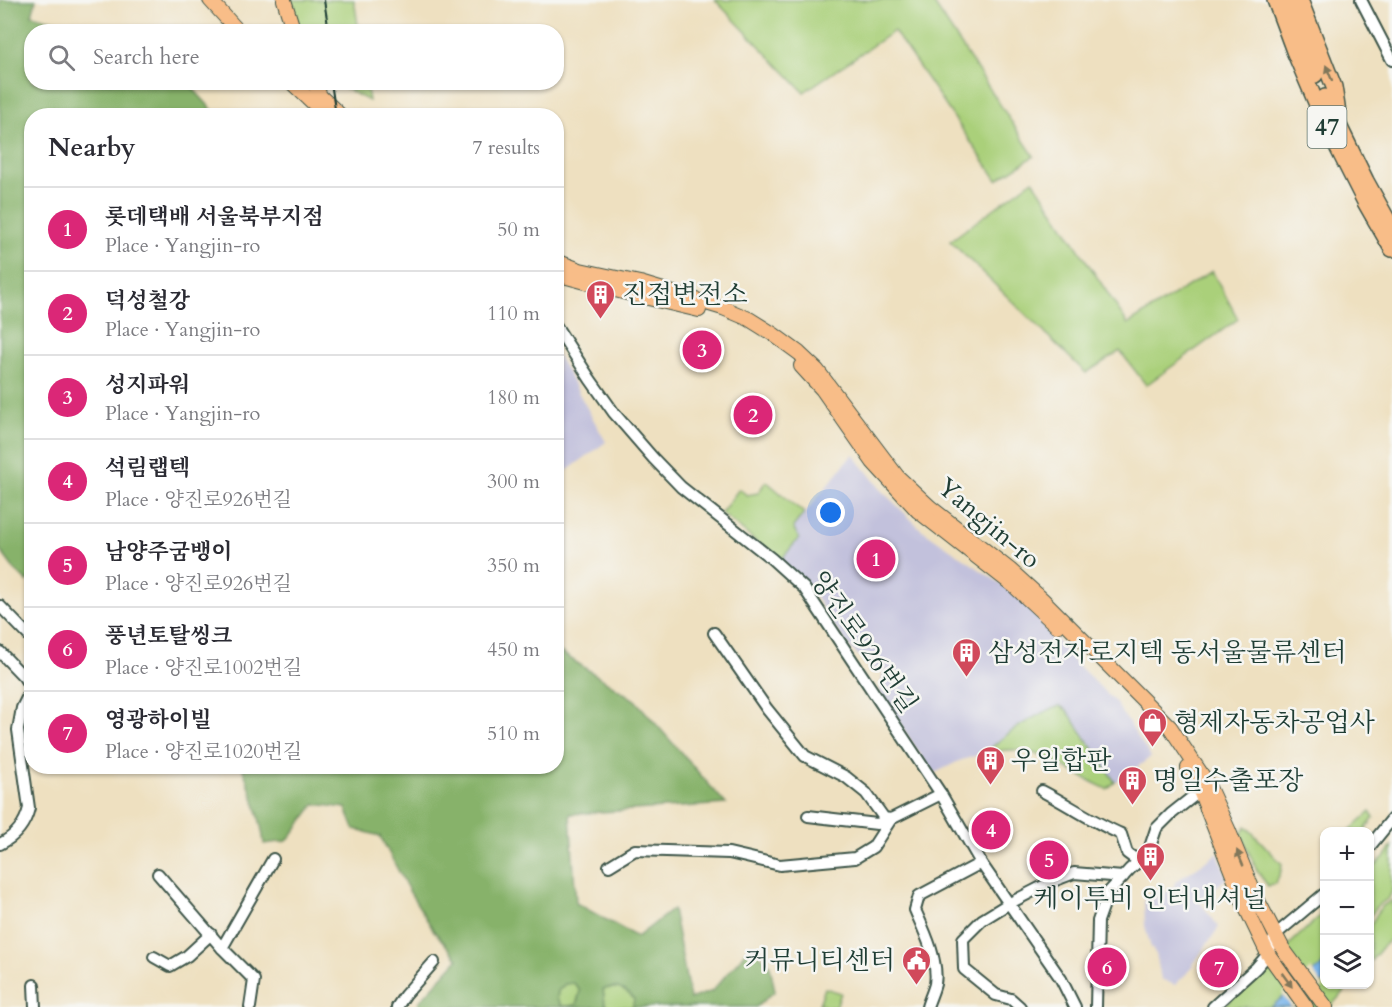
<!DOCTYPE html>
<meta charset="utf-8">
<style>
body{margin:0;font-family:Cardo,"Noto Serif KR",serif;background:#f7f7f7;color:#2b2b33}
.controls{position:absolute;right:18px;bottom:18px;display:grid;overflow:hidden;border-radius:12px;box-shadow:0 2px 4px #0004}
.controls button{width:54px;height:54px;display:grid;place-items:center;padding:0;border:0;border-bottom:2px solid #e1e1e2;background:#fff;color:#2b2b33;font:30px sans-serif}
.you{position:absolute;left:831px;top:513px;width:21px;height:21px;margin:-15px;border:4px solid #fff;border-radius:50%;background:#1a73e8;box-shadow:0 0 0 9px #1a73e833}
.badge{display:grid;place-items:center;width:39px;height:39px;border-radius:50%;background:#db2777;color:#fff;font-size:20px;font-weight:700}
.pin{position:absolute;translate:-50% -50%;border:3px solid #fff;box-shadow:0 2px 6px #0006}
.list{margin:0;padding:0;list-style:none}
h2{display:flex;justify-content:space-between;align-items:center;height:78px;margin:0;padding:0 24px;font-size:26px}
h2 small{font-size:20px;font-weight:400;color:#7c7c81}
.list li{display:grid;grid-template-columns:39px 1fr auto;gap:18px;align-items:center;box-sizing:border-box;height:84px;padding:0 24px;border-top:2px solid #e1e1e2}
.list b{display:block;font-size:22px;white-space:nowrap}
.list p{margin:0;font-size:20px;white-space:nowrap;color:#7c7c81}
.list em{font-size:20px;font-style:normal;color:#7c7c81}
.icon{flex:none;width:33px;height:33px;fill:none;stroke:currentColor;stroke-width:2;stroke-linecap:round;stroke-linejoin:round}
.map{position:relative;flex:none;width:1392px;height:1007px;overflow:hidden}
.search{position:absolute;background:#fff;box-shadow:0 2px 4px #0004;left:24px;top:24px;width:540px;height:66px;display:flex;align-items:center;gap:15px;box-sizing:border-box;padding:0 21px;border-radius:24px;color:#7c7c81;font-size:22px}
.panel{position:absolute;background:#fff;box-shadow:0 2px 4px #0004;left:24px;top:108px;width:540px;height:666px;border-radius:24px}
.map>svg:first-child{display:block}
.industrial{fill:#c2c1dc}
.green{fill:#aad07a;stroke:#648657;stroke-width:1.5}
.forest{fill:#87b26a;stroke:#53784f;stroke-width:1.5;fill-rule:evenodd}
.water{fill:#78b4ea;stroke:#4c788f;stroke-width:1.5}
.pier{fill:#eee0c0}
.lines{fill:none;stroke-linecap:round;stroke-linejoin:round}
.minor-casing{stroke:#3e5549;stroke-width:14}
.major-casing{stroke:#3e5549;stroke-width:16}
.highway-casing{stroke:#3e5549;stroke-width:18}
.minor{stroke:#fff;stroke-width:10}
.major{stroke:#f8bd88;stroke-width:14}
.highway{stroke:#f8bd88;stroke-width:15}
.rail{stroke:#1f3d34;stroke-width:2}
.oneway{fill:#81775a}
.labels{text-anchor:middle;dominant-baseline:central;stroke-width:5;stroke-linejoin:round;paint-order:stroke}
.shield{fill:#f6f6f2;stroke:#60746d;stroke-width:1.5}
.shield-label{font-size:24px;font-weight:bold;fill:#1f3d34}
.poi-label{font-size:26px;fill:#1f3d34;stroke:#f6f6f2;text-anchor:start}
.street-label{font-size:26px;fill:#1f3d34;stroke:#f6f6f2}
</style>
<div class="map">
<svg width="1392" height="1007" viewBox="0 0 1392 1007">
<rect width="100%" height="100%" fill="#f6f6f2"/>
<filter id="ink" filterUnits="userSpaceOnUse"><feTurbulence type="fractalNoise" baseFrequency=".0167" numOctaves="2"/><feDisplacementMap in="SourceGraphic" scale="12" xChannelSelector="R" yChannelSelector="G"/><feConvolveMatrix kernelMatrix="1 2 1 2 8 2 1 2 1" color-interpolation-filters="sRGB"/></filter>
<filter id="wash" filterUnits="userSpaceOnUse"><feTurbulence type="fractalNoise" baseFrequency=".008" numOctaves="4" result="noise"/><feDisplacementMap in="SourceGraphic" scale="24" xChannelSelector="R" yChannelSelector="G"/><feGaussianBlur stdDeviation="1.35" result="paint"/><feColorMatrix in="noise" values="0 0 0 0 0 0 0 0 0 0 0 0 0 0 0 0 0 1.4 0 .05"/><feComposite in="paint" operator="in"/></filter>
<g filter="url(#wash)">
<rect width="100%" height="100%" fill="#eee0c0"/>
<g class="industrial">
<polygon points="557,354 606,442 557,478 556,478"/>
<polygon points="853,454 883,492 921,529 1024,600 1072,659 1115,702 1151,757 1107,789 1094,784 1037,754 1018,750 987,752 959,761 933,774 880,693 882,675 886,668 876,671 851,649 828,618 811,588 780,561 799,538 793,528"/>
<polygon points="1218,853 1227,878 1199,901 1219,927 1187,973 1175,985 1161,979 1156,954 1151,948 1145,926 1144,899 1153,899 1161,895 1174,887 1175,882"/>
</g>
<g class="green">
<polygon points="284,0 354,0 359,31 289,31"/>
<polygon points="715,0 939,0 934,4 1034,156 997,180 894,31 804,92"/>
<polygon points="335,83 366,83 369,101"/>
<polygon points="1033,180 1128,324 1212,271 1238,319 1146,385 1120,351 1086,373 950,241"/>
<polygon points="766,481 804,513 793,527 799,538 780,561 721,513 739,489 747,495 758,493"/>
<path d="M1060,706L1067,710L1115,782L1107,789C1078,777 1051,755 1020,750C1010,749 998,751 987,752C1004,734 1037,713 1060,706Z"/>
<polygon points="1370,812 1374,818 1364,831 1349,831"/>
<polygon points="1246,826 1282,864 1281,871 1276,883 1268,886 1257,871 1241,834"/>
<polygon points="1392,846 1392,891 1389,898 1377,906 1370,917 1370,870 1384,857"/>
<polygon points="1392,900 1392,936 1370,962 1370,926 1381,907"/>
<polygon points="1324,912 1324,963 1320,968 1324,984 1350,985 1330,1007 1223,1007"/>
<polygon points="574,983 580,991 576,1005 569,1006 562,1006 557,999 558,991 565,984"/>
<polygon points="613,988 625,989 634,999 633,1007 611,1007 605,1005 603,989"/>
<polygon points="825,988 841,993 836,1007 828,1007 819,1004"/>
</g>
<g class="forest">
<polygon points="0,0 36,0 32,15 93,31 32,32 32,82 188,83 217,115 32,116 32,577 27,582 14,569 0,550"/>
<path d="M557,650L635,700L726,804L570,814L576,903L637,937L673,909L690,999L712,991L752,945L770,966L775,991L756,1007H633L634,999C624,988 617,986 603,989L605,1005L611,1007H419V1002L458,959L434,931L409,891L380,836L354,829L346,808L315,804L287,841L264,844C261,817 252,792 242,767L556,766ZM574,983L580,991L577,1004L569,1006H562L557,999L558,991L565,984Z"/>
</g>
<polygon class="water" points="1324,963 1324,982 1294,1007 1271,1007 1311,973 1320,968"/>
<polygon class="pier" points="1311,969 1324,987 1299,1007 1291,1007 1282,994"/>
</g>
<g filter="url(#ink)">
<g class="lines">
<defs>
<g id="minor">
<polyline points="1361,0 1392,60"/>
<polyline points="556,326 590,379 614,413 653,458 681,487 772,559 804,588 941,794 981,863 1061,979 1075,1007"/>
<polyline points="0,606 32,639"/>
<polyline points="714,633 767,709 805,756 846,777 866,793 884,818 891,819 941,794"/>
<polyline points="0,652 24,677 31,688"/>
<path d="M1042,791C1069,805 1093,822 1121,834L1127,853L1138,861"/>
<polyline points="808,816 877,824 891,819"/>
<path d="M0,844C16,836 25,825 29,808L18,730L22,708L32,688"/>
<polyline points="1370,846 1392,819"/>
<polyline points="609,866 635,850 729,853 780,865 855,858 873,847 891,819"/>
<polyline points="158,874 222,948 254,980 250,1007"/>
<polyline points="222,948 273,859"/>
<polyline points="154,957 170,966 187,956 211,934"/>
<polyline points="34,985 35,1007"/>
<polyline points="397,1007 405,995 434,962"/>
<path d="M927,1007C929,1000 933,992 935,984C939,961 924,930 915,910L919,896L981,863"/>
<polyline points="1020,1007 1011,999 996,995 964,969 963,939 982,920 1008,904 1053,881 1074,873 1123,877"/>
<polyline points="1096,1007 1098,921 1108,893 1130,869 1148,853 1156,829 1171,814 1200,791"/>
<polyline points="1213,1007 1256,968 1268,954 1275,935 1324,894"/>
</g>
<g id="major">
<polyline points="210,0 239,32"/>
<polyline points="284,0 294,32"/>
<polyline points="291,82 327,116"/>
<polyline points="314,82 320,96 341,116"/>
<polyline points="556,261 580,270 640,283 723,308 749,319 773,334 799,353 817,370 897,476 930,507 1010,570 1043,600 1170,727 1206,781 1228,829 1254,893 1283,949 1326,1007"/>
<polyline points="556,274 623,292 699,310"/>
<polyline points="801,366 822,389 873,462 918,511 1014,586 1057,626"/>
<polyline points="1188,768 1200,791 1245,906 1268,954 1306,1007"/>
</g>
<g id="highway">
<polyline points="1275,0 1294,51 1324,121 1365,202 1392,249"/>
<polyline points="1286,0 1315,75"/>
<polyline points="1300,0 1334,87 1338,113"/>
<polyline points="1325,97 1366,181 1392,228"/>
</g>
</defs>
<use href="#minor" class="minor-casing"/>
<use href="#major" class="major-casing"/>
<use href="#highway" class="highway-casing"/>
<use href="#minor" class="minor"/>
<use href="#major" class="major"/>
<use href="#highway" class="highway"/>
<g class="rail">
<polyline points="324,0 329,32"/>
<polyline points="331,82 336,116"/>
</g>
</g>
<defs><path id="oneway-solid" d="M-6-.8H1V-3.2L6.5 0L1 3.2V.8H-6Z" transform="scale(1.5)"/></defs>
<g class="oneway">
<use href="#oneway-solid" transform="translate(1329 73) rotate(-112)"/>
<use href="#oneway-solid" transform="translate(1240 858) rotate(-112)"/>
<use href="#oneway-solid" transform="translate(1287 980) rotate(54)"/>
</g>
</g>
<defs>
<symbol id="building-pin" viewBox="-11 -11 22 30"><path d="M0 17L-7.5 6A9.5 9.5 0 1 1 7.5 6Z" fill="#d1495b" stroke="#f6f6f2"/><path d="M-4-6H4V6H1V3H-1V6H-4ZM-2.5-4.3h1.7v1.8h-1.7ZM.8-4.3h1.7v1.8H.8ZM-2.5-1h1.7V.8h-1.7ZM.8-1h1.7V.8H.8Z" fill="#fff"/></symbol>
<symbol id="shop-pin" viewBox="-11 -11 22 30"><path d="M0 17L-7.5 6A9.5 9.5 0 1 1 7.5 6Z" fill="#d1495b" stroke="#f6f6f2"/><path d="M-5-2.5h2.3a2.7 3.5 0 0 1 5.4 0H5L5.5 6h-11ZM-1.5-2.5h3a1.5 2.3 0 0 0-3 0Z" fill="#fff"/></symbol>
<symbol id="civic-pin" viewBox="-11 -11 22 30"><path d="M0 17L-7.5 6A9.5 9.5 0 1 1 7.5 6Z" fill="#d1495b" stroke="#f6f6f2"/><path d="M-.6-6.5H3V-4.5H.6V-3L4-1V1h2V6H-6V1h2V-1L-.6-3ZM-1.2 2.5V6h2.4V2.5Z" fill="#fff"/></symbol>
</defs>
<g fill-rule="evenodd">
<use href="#building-pin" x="584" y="278" width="33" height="45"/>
<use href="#building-pin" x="950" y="636" width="33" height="45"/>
<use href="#shop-pin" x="1136" y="706" width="33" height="45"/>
<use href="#building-pin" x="974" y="744" width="33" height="45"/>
<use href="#building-pin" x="1116" y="764" width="33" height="45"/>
<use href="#building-pin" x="1134" y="840" width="33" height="45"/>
<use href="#civic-pin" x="900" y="944" width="33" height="45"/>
</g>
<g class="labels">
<rect class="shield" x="1307.5" y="106" width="39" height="42" rx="4.5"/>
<g class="shield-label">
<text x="1327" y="127">47</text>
</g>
<g class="poi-label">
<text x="622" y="294">진접변전소</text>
<text x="988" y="652">삼성전자로지텍 동서울물류센터</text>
<text x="1174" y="722">형제자동차공업사</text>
<text x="1011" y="760">우일합판</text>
<text x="1153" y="780">명일수출포장</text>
<text x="1150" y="898" text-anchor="middle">케이투비 인터내셔널</text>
<text x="895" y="960" text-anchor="end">커뮤니티센터</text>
</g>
<g class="street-label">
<text transform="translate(989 523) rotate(40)">Yangjin-ro</text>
<text transform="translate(864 642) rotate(55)">양진로926번길</text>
</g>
</g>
</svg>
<div class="controls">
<button>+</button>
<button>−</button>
<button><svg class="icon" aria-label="layers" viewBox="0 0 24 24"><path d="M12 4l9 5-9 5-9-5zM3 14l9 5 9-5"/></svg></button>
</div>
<div class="you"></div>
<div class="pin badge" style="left:876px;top:559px">1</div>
<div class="pin badge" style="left:753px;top:415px">2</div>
<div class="pin badge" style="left:702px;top:350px">3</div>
<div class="pin badge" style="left:991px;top:830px">4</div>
<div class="pin badge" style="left:1049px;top:860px">5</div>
<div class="pin badge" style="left:1107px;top:967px">6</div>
<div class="pin badge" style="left:1219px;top:968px">7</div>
<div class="search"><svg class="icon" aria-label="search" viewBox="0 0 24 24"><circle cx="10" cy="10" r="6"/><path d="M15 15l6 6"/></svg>Search here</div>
<section class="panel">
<h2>Nearby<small>7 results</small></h2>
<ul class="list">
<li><span class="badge">1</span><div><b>롯데택배 서울북부지점</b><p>Place · Yangjin-ro</p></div><em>50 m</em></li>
<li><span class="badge">2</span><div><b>덕성철강</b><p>Place · Yangjin-ro</p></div><em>110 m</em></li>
<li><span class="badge">3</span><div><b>성지파워</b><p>Place · Yangjin-ro</p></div><em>180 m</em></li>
<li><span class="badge">4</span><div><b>석림랩텍</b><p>Place · 양진로926번길</p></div><em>300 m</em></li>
<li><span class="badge">5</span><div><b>남양주굼뱅이</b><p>Place · 양진로926번길</p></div><em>350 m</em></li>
<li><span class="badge">6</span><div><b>풍년토탈씽크</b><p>Place · 양진로1002번길</p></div><em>450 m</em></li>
<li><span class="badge">7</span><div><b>영광하이빌</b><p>Place · 양진로1020번길</p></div><em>510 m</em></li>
</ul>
</section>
</div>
